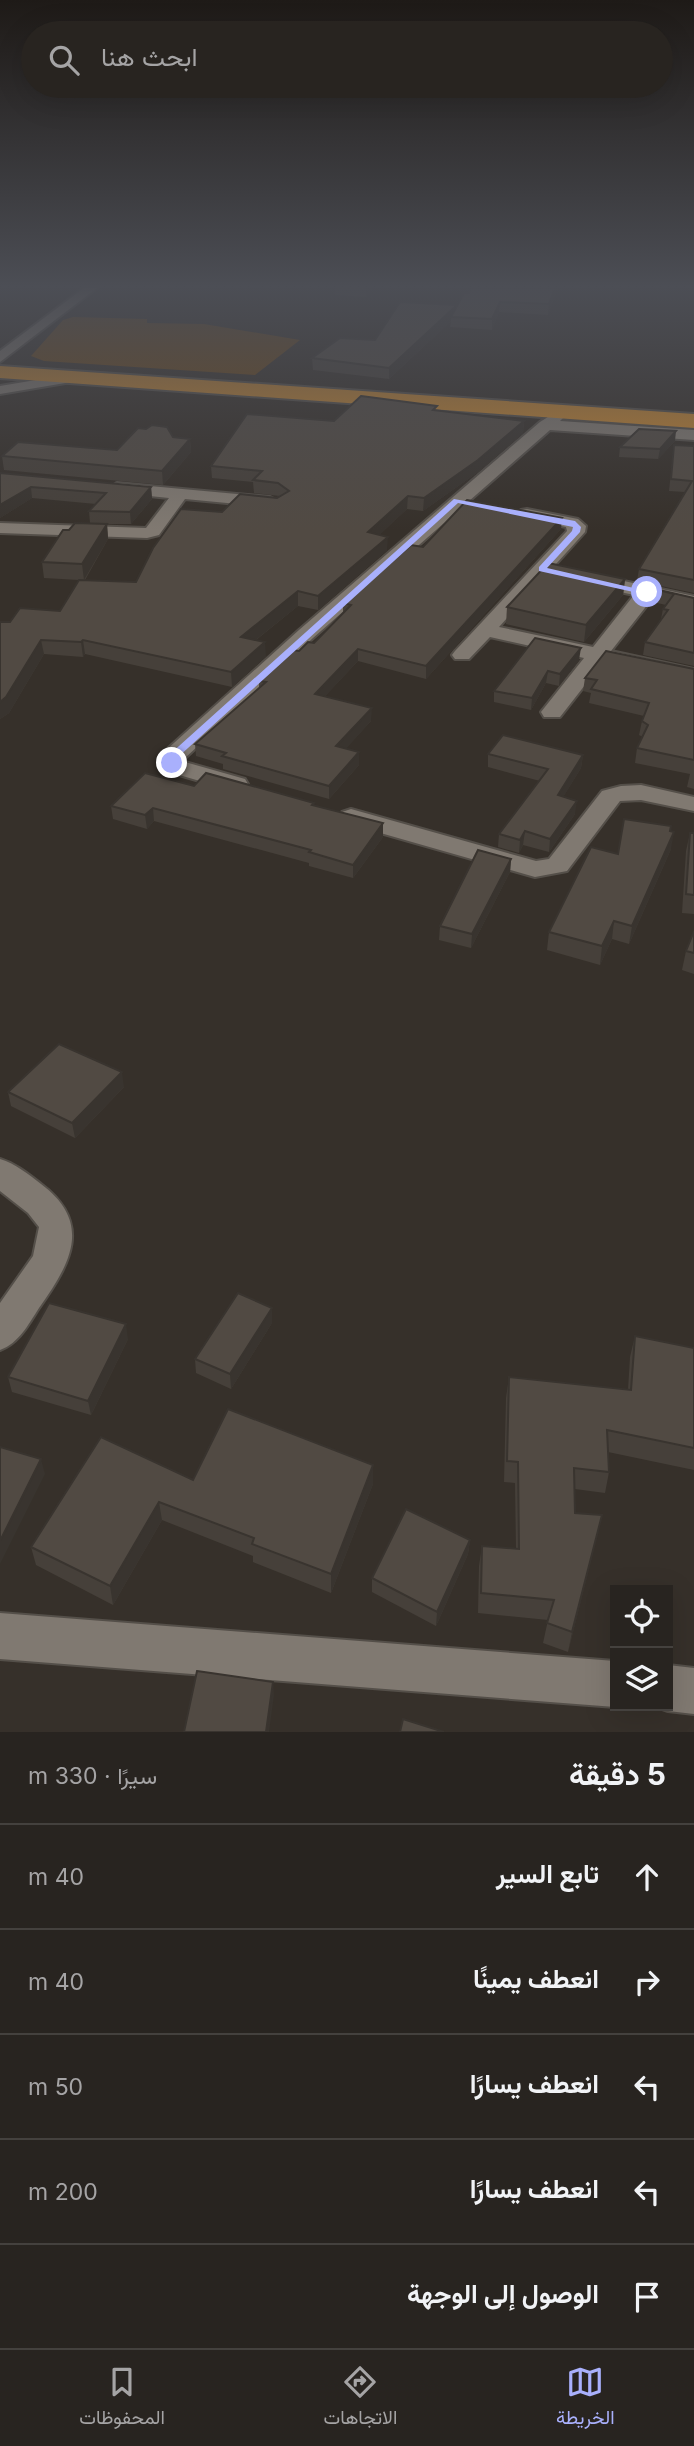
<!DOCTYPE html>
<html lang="ar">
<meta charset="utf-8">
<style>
body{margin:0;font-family:Inter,Vazirmatn,sans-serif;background:#34302d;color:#f1f3f6;direction:rtl}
.controls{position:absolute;right:21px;bottom:21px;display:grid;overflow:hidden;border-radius:0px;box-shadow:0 7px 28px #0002}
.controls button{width:63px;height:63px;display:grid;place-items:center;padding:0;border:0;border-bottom:2px solid #44413e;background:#282420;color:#f1f3f6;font:35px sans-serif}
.stop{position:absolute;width:21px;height:21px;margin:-16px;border:5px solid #a9b0fc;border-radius:50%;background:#fff}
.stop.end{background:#a9b0fc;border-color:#fff;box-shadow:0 2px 7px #0008}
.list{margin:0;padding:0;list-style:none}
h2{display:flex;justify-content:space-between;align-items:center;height:91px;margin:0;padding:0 28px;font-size:30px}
h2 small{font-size:23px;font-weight:400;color:#a5a4a5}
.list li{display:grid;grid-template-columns:46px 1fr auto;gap:21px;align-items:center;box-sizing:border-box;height:105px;padding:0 28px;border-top:2px solid #44413e}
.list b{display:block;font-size:26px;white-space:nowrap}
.list em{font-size:23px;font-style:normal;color:#a5a4a5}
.icon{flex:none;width:38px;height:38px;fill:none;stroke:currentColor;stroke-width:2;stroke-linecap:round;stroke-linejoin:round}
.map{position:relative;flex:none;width:694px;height:1732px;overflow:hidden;direction:ltr}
.search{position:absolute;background:#282420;box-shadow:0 7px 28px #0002;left:21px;right:21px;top:21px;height:77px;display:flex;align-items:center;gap:18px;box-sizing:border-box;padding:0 24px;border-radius:38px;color:#a5a4a5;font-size:26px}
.sheet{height:616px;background:#282420}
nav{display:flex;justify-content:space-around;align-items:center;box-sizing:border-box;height:98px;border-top:2px solid #44413e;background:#282420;font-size:19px;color:#a5a4a5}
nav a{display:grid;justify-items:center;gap:4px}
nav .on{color:#a9b0fc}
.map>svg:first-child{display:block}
.green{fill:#6c4616}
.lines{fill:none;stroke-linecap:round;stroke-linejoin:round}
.minor-casing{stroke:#544f49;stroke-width:4}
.highway-casing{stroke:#544f49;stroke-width:4}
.minor{fill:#807971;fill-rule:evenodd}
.highway{fill:#c18331;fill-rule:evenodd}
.wall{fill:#46403a}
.shaded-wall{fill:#39342f}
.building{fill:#514a43;stroke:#39342f;stroke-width:2}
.route{fill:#a9b0fc}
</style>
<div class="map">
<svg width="694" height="1732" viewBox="0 0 694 1732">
<rect width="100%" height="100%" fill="#36302a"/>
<polygon class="green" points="73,317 147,319 147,323 204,324 300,340 255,375 44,361 31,356 63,320"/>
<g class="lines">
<defs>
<g id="minor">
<polygon points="84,288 97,288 0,362 0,351"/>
<polygon points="78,373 85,377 83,380 0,394 0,386"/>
<polygon points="562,408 569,412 560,421 694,430 694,440 550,430 313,638 184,759 185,762 245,779 248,784 245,789 236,791 227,789 169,772 160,763 164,752 299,630 540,422"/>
<polygon points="117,483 270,497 279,502 270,507 185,499 159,535 147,538 0,533 0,523 146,528 169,498 111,492 109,488"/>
<polygon points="527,509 578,519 586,526 585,532 499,627 593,647 634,595 584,584 581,580 584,576 591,574 694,596 694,608 652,599 611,651 694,669 694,681 603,662 560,717 544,717 541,712 584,658 490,637 469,659 455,659 452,655 455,651 567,531 566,527 521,518 518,514 521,510"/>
<polygon points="641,785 694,797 694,811 641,800 620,801 567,871 535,877 342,822 338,817 342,812 351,809 536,861 549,859 602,791 621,786"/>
<path d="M0,1159C16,1164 28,1174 41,1184C93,1223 71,1263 39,1308C28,1325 19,1343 0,1350V1303L33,1256L39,1227L28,1213L0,1191Z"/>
<polygon points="0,1613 615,1661 615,1706 619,1706 615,1707 0,1659"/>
<polygon points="668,1665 694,1668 694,1714 668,1711 654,1706 668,1706"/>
</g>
<polygon id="highway" points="0,366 694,414 694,428 0,378"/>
</defs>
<use href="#minor" class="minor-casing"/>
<use href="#highway" class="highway-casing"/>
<use href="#minor" class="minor"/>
<use href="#highway" class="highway"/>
</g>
<g class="wall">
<polygon points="335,288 374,288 366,297 335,295"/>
<polygon points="558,288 548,315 499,312 492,330 450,327 451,321 389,379 313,370 312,358 375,340 457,306"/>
<polygon points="437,410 524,421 523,433 478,472 423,511 407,509 379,535 387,550 318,610 298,606 256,640 266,656 232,687 85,654 83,657 44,654 9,713 0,719 0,622 10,622 60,611 79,580 44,578 42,562 69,530 90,523 89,511 96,504 32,498 0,518 0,473 151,487 152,499 131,524 107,524 108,539 85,580 136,582 222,512 280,496 254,493 253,482 212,478 211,466 334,421"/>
<polygon points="173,437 190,439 191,452 163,485 4,470 2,456 117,450"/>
<polygon points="675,441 658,459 619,457 620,447"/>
<polygon points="674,445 694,446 694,593 637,581 639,569 685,492 669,491"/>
<polygon points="561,529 426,679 358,661 325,696 371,721 346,748 359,765 329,799 223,769 223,764 196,756 195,744 259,689 259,681 299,651 314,643 343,613 343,603 423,547"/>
<polygon points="625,579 623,595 584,642 506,624 507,607"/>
<polygon points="655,589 694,598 694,666 643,655 645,642 661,619 663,609 666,605 653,602"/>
<polygon points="579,660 559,686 546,683 531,710 494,702 494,691"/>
<polygon points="694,669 694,789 687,787 690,774 635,763 637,748 643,737 639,735 642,721 644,716 589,703 591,693 583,691 585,678"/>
<polygon points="488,754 583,755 581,768 563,797 575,814 549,852 523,845 519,853 498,847 499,834 540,781 488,767"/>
<polygon points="194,786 314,806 383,837 353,878 309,866 309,863 154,821 147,829 113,819 111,806"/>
<polygon points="670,831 671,849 629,944 612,939 600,965 547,950 549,932 618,854"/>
<polygon points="690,833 694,833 694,914 682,913 686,851"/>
<polygon points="511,859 510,872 471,948 439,940 440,926"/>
<polygon points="694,931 694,974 682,970 686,951"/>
<polygon points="124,1087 75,1138 11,1106 8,1092"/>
<polygon points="272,1323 231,1389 196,1373 195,1359"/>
<polygon points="635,1336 694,1348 694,1470 608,1452 609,1472 605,1493 575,1489 575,1513 597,1536 568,1652 543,1643 548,1620 478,1613 479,1566 482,1546 516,1549 515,1483 504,1482 506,1398 509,1377 628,1390 630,1357"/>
<polygon points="128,1339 91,1415 12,1392 8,1377"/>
<polygon points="193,1480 373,1484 331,1593 253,1562 253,1556 162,1520 113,1605 36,1565 31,1547"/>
<polygon points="470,1540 468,1554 436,1626 372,1592 372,1578"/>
</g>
<g class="shaded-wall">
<polygon points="366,288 374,288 366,297"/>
<polygon points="555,288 558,288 548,315 549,304"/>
<polygon points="500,302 499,312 492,330 492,319"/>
<polygon points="457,305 451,317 451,321 389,379 389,368"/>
<polygon points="524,421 523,433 478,472 423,511 424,498"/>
<polygon points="676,431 675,441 658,459 660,449"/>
<polygon points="190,439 191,452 163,485 162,471"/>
<polygon points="31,487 32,498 0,518 0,505"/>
<polygon points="151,487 152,499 131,524 130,512"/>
<polygon points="408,496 407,509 368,546 368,532"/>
<polygon points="562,518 561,529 426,679 426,666"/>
<polygon points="107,524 108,539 84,580 82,564"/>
<polygon points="388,537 387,550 318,610 318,596"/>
<polygon points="625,579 623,595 584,642 586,625"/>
<polygon points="298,591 298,606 242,651 241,637"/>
<polygon points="41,640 44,654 9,713 0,719 0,702"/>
<polygon points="83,640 85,654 83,657 81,642"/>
<polygon points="265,642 266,656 232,687 231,672"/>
<polygon points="581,648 579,660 559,686 560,674"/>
<polygon points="358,649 358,661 315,707 315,694"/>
<polygon points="548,671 546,683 531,710 532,698"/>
<polygon points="372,708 371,721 337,759 336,746"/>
<polygon points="359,752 359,765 329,799 329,786"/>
<polygon points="583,755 581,768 556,809 558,795"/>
<polygon points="577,801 575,814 549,852 550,839"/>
<polygon points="153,808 154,821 147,829 145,815"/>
<polygon points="383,823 383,837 353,878 353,865"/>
<polygon points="525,831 523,845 519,853 520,840"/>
<polygon points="674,832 671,849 629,944 632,926"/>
<polygon points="511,859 510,872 471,948 472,934"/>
<polygon points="614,921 612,939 600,965 602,946"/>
<polygon points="122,1072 124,1087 75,1138 72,1123"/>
<polygon points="272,1308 272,1323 231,1389 230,1374"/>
<polygon points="126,1324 128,1339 91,1415 88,1401"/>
<polygon points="41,1459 45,1474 0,1564 0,1541"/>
<polygon points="373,1465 373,1484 331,1593 331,1574"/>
<polygon points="159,1502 162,1520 113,1605 110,1586"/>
<polygon points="602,1515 597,1536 568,1652 572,1632"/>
<polygon points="470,1540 468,1554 436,1626 437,1612"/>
<polygon points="273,1682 274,1695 269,1732 266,1732"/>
</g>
<g class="building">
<polygon points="471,288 555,288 549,304 500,302 492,319 451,317 464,293 469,293"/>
<polygon points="400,302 457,305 389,368 312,358 340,338 375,340"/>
<polygon points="361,396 437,406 433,410 524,421 478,460 424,498 408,496 368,532 388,537 318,596 298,591 241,637 265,642 231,672 83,640 81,642 41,640 6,697 0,702 0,622 10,622 20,608 60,611 79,580 136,582 153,548 181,509 222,512 240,494 277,498 289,491 278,483 253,480 262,471 211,466 247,414 334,421"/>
<polygon points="152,425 167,427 173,437 190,439 162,471 2,456 18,442 117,450 138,428 146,429"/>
<polygon points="639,429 676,431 660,449 620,447"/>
<polygon points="674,445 694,446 694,580 639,569 692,481 671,479"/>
<polygon points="0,473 151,487 130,512 89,511 106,493 31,487 0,505"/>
<polygon points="467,500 562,518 426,666 358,649 315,694 372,708 336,746 359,752 329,786 222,756 226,753 195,744 266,682 259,681 292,650 299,651 308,642 314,643 351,605 343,603 411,545 423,547"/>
<polygon points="75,523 107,524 82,564 42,562 63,530 69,530"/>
<polygon points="548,563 625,579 586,625 507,607"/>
<polygon points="655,589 694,598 694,653 645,642 668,610 663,609 674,594"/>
<polygon points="535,638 581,648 560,674 548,671 532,698 494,691"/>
<polygon points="606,651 694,669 694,760 637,748 648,725 642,721 649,703 591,689 597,680 585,678"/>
<polygon points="503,735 583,755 558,795 577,801 550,839 525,831 520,840 499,834 548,769 488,754"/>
<polygon points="145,773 194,786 206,773 314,803 312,805 383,823 353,865 309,852 311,850 153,808 145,815 111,806"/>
<polygon points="624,819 671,826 670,831 674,832 632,926 614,921 602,946 549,932 591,847 618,854"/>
<polygon points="690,833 694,833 694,895 686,894"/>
<polygon points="478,850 511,859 472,934 440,926"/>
<polygon points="694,931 694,953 686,951"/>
<polygon points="59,1044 122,1072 72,1123 8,1092"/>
<polygon points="238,1293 272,1308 230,1374 195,1359"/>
<polygon points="49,1303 126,1324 88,1401 8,1377"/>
<polygon points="635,1336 694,1348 694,1448 607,1430 609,1472 574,1468 575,1513 602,1515 572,1632 547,1623 554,1600 481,1593 482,1546 519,1549 518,1462 507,1461 509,1377 631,1390"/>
<polygon points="228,1409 373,1465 331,1574 252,1544 254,1538 159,1502 110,1586 31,1547 101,1437 193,1480"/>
<polygon points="0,1447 41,1459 0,1541"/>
<polygon points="406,1509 470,1540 437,1612 372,1578"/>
<polygon points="197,1671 273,1682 266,1732 184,1732"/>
<polygon points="403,1719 444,1732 400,1732"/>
</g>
<linearGradient id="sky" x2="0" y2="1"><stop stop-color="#1e1a17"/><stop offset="0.54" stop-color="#4c4e55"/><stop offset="1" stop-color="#4c4e55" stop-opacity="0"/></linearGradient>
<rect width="694" height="530" fill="url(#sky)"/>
<polygon class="route" points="454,499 575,521 581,527 580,532 547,568 651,592 647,595 539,571 539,567 572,531 573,527 458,503 177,758 175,765 168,765 169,755"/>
</svg>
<div class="controls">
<button><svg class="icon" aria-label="locate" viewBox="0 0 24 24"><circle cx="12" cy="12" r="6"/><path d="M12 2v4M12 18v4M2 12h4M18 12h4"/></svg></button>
<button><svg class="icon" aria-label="layers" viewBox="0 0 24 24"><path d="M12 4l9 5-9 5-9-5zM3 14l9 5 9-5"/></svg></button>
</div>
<div class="stop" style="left:647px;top:592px"></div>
<div class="stop end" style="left:172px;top:763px"></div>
<div class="search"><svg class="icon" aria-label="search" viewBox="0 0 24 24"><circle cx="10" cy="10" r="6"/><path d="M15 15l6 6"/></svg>ابحث هنا</div>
</div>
<section class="sheet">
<h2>5 دقيقة<small>سيرًا · 330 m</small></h2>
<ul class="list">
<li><svg class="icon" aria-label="ahead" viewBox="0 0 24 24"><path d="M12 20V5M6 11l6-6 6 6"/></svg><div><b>تابع السير</b></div><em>40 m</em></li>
<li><svg class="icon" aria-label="right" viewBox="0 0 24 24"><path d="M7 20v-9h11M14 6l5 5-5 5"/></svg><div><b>انعطف يمينًا</b></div><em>40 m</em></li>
<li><svg class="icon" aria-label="left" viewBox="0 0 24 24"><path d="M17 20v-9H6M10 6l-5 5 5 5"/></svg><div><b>انعطف يسارًا</b></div><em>50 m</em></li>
<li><svg class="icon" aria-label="left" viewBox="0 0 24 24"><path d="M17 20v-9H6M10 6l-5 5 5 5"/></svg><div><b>انعطف يسارًا</b></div><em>200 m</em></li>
<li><svg class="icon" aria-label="arrive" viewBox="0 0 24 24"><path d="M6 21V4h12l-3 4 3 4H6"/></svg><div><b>الوصول إلى الوجهة</b></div></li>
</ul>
</section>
<nav>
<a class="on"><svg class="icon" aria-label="map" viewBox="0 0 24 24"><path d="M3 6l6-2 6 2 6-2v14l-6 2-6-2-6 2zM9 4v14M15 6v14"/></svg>الخريطة</a>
<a><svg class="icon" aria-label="directions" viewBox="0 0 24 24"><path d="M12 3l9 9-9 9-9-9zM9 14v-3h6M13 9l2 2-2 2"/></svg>الاتجاهات</a>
<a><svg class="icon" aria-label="saved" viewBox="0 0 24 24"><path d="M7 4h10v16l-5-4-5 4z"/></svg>المحفوظات</a>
</nav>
